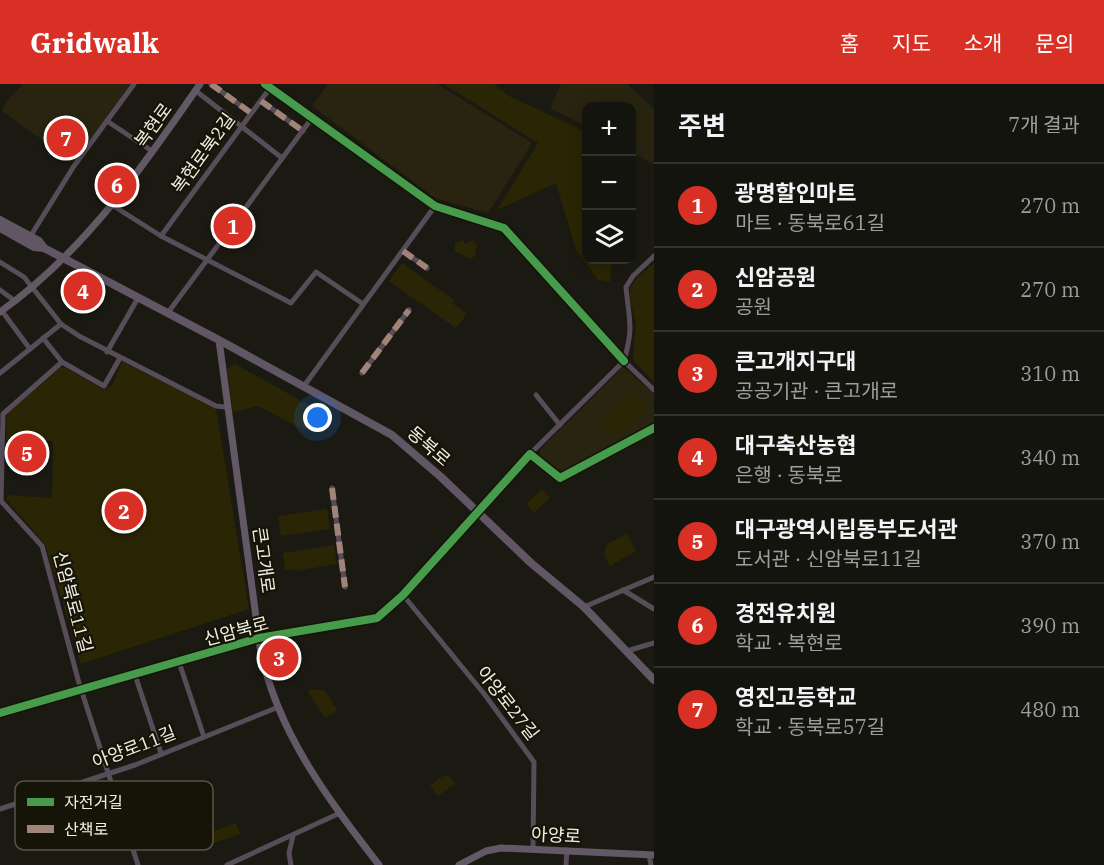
<!DOCTYPE html>
<html lang="ko">
<meta charset="utf-8">
<style>
body{margin:0;font-family:"IBM Plex Serif","Noto Sans KR",serif;background:#21211c;color:#f1f3f6}
.controls{position:absolute;right:18px;top:18px;display:grid;overflow:hidden;border-radius:12px;box-shadow:0 3px 15px #0003}
.controls button{width:54px;height:54px;display:grid;place-items:center;padding:0;border:0;border-bottom:2px solid #33332e;background:#14140e;color:#f1f3f6;font:30px sans-serif}
.you{position:absolute;left:318px;top:334px;width:21px;height:21px;margin:-15px;border:4px solid #fff;border-radius:50%;background:#1a73e8;box-shadow:0 0 0 9px #1a73e833}
.badge{display:grid;place-items:center;width:39px;height:39px;border-radius:50%;background:#d93025;color:#fff;font-size:20px;font-weight:700}
.pin{position:absolute;translate:-50% -50%;border:3px solid #fff;box-shadow:0 2px 6px #0006}
.list{margin:0;padding:0;list-style:none}
h2{display:flex;justify-content:space-between;align-items:center;height:78px;margin:0;padding:0 24px;font-size:26px}
h2 small{font-size:20px;font-weight:400;color:#9d9e9e}
.list li{display:grid;grid-template-columns:39px 1fr auto;gap:18px;align-items:center;box-sizing:border-box;height:84px;padding:0 24px;border-top:2px solid #33332e}
.list b{display:block;font-size:22px;white-space:nowrap}
.list p{margin:0;font-size:20px;white-space:nowrap;color:#9d9e9e}
.list em{font-size:20px;font-style:normal;color:#9d9e9e}
.icon{flex:none;width:33px;height:33px;fill:none;stroke:currentColor;stroke-width:2;stroke-linecap:round;stroke-linejoin:round}
.map{position:relative;flex:none;width:654px;height:781px;overflow:hidden}
header{display:flex;align-items:center;gap:36px;box-sizing:border-box;height:84px;padding:0 30px;background:#d93025;color:#fff}
header strong{font-size:28px}
nav{display:flex;gap:33px;margin-inline-start:auto;font-size:21px}
main{display:flex}
aside{flex:1;background:#14140e}
.map>svg:first-child{display:block}
.built{fill:#282410}
.green{fill:#2a2504}
.lines{fill:none;stroke-linecap:round;stroke-linejoin:round}
.street{stroke:#564d59;stroke-width:5}
.secondary{stroke:#635866;stroke-width:7}
.primary{stroke:#615663;stroke-width:8}
.quiet{stroke:#a18479;stroke-width:6;stroke-dasharray:12 6;stroke-linecap:butt}
.cycleway-casing{stroke:#161406;stroke-width:11}
.cycleway{stroke:#469c4c;stroke-width:8}
.labels{text-anchor:middle;dominant-baseline:central;stroke-width:4.5;stroke-linejoin:round;paint-order:stroke}
.street-label{font-size:18px;fill:#efeee4;stroke:#161406}
.key{fill:#161406;stroke:#575549;stroke-width:1.5}
.key-label{font-size:16px;fill:#efeee4}
</style>
<header>
<strong>Gridwalk</strong>
<nav><a>홈</a><a>지도</a><a>소개</a><a>문의</a></nav>
</header>
<main>
<div class="map">
<svg width="654" height="781" viewBox="0 0 654 781">
<rect width="100%" height="100%" fill="#1b1a12"/>
<g class="built">
<polygon points="23,0 130,0 76,80 2,27 5,19"/>
<polygon points="328,0 437,0 532,59 488,129 435,114 312,22"/>
<polygon points="561,0 627,0 654,25 654,81 632,68 632,22 586,22 586,42 550,24"/>
<polygon points="623,283 654,309 654,338 563,387 556,385 540,372 540,366"/>
</g>
<g class="green">
<polygon points="444,0 494,0 509,12 586,48 586,176 612,176 610,198 598,196 576,166 556,99 497,126 538,59"/>
<polygon points="463,156 465,160 473,156 477,161 475,172 470,175 455,167 455,159"/>
<polygon points="402,179 454,216 452,219 467,230 456,244 389,197"/>
<polygon points="654,179 654,298 633,276 636,238 630,216 630,205 635,196"/>
<polygon points="122,278 216,324 249,525 81,580 45,460 6,415 8,411 52,414 53,357 6,356 7,330 60,284 64,283 104,306 112,301"/>
<polygon points="235,280 323,329 326,342 304,346 258,322 233,328 227,285"/>
<polygon points="628,309 636,311 648,322 615,354 599,339"/>
<polygon points="542,405 550,414 534,429 526,420"/>
<polygon points="327,425 330,445 281,452 278,432"/>
<polygon points="627,450 636,467 610,482 604,471 607,460"/>
<polygon points="334,461 337,480 297,487 296,485 285,486 283,469"/>
<polygon points="311,605 325,607 337,626 325,634 308,608"/>
<polygon points="444,691 449,692 455,699 438,712 430,702"/>
<polygon points="236,739 240,750 201,764 197,753"/>
</g>
<g class="lines">
<g class="street">
<polyline points="211,0 251,29"/>
<polyline points="265,0 435,122 504,144 624,277"/>
<polyline points="196,7 282,74"/>
<polyline points="261,17 303,47"/>
<polyline points="107,37 152,67"/>
<polyline points="112,121 161,152 291,219 316,188 363,220"/>
<polyline points="161,152 270,4"/>
<polyline points="30,153 74,82 134,0"/>
<polyline points="403,167 427,184"/>
<polyline points="0,178 24,193 61,240 79,252 216,322 226,323"/>
<polyline points="0,206 15,217"/>
<polyline points="2,227 30,265"/>
<polyline points="167,230 312,34"/>
<polyline points="43,254 62,278"/>
<polyline points="107,268 138,214"/>
<path d="M624,277C634,242 629,237 626,203L633,192L654,172"/>
<polyline points="0,289 61,240"/>
<polyline points="362,289 409,226"/>
<polyline points="304,302 435,122"/>
<polyline points="536,311 560,341"/>
<polyline points="530,370 624,277 654,306"/>
<polyline points="332,404 345,503"/>
<polyline points="0,416 42,462 79,599 138,781"/>
<polyline points="1,418 3,330 62,278 104,302 120,274"/>
<polyline points="477,428 530,370 560,394 654,344"/>
<polyline points="623,506 654,525"/>
<polyline points="403,511 485,611 534,678 533,764"/>
<polyline points="584,523 654,493"/>
<polyline points="627,567 654,559"/>
<polyline points="179,578 204,653"/>
<polyline points="135,591 161,669"/>
<polyline points="53,708 58,733 82,729 89,724"/>
<polyline points="0,725 135,681 276,624"/>
<polyline points="649,771 651,781"/>
<polyline points="227,781 340,729"/>
<polyline points="291,781 289,769 293,752"/>
<polyline points="566,781 567,766"/>
</g>
<g class="secondary">
<path d="M0,228C83,169 143,83 200,0"/>
<path d="M219,256L260,563C276,647 328,715 379,781"/>
<polyline points="0,629 259,554 377,534 403,511 477,428"/>
<polyline points="459,781 486,767 501,764 654,771"/>
</g>
<g class="primary">
<polyline points="0,136 39,157 44,164"/>
<polyline points="0,144 34,163 44,164 219,256 392,351 441,393 531,479 584,523 654,596"/>
</g>
<g class="quiet">
<polyline points="211,0 251,29"/>
<polyline points="261,17 303,47"/>
<polyline points="403,167 427,184"/>
<polyline points="362,289 409,226"/>
<polyline points="332,404 345,503"/>
</g>
<defs>
<g id="cycleway">
<polyline points="265,0 435,122 504,144 624,277"/>
<polyline points="0,629 259,554 377,534 403,511 530,370 560,394 654,344"/>
</g>
</defs>
<use href="#cycleway" class="cycleway-casing"/>
<use href="#cycleway" class="cycleway"/>
</g>
<g class="labels">
<g class="street-label">
<text transform="translate(153 41) rotate(-54)">복현로</text>
<text transform="translate(203 69) rotate(-54)">복현로북2길</text>
<text transform="translate(429 362) rotate(41)">동북로</text>
<text transform="translate(264 476) rotate(82)">큰고개로</text>
<text transform="translate(73 518) rotate(75)">신암북로11길</text>
<text transform="translate(236 547) rotate(-15)">신암북로</text>
<text transform="translate(508 619) rotate(52)">아양로27길</text>
<text transform="translate(134 663) rotate(-21)">아양로11길</text>
<text transform="translate(556 751) rotate(3)">아양로</text>
</g>
</g>
<rect x="15" y="697" width="198" height="69" rx="9" class="key"/>
<rect x="27" y="714" width="27" height="8" fill="#469c4c"/>
<rect x="27" y="741" width="27" height="8" fill="#a18479"/>
<g class="key-label">
<text x="64" y="724">자전거길</text>
<text x="64" y="751">산책로</text>
</g>
</svg>
<div class="controls">
<button>+</button>
<button>−</button>
<button><svg class="icon" aria-label="layers" viewBox="0 0 24 24"><path d="M12 4l9 5-9 5-9-5zM3 14l9 5 9-5"/></svg></button>
</div>
<div class="you"></div>
<div class="pin badge" style="left:233px;top:142px">1</div>
<div class="pin badge" style="left:124px;top:427px">2</div>
<div class="pin badge" style="left:279px;top:574px">3</div>
<div class="pin badge" style="left:83px;top:207px">4</div>
<div class="pin badge" style="left:27px;top:369px">5</div>
<div class="pin badge" style="left:117px;top:101px">6</div>
<div class="pin badge" style="left:66px;top:54px">7</div>
</div>
<aside>
<h2>주변<small>7개 결과</small></h2>
<ul class="list">
<li><span class="badge">1</span><div><b>광명할인마트</b><p>마트 · 동북로61길</p></div><em>270 m</em></li>
<li><span class="badge">2</span><div><b>신암공원</b><p>공원</p></div><em>270 m</em></li>
<li><span class="badge">3</span><div><b>큰고개지구대</b><p>공공기관 · 큰고개로</p></div><em>310 m</em></li>
<li><span class="badge">4</span><div><b>대구축산농협</b><p>은행 · 동북로</p></div><em>340 m</em></li>
<li><span class="badge">5</span><div><b>대구광역시립동부도서관</b><p>도서관 · 신암북로11길</p></div><em>370 m</em></li>
<li><span class="badge">6</span><div><b>경전유치원</b><p>학교 · 복현로</p></div><em>390 m</em></li>
<li><span class="badge">7</span><div><b>영진고등학교</b><p>학교 · 동북로57길</p></div><em>480 m</em></li>
</ul>
</aside>
</main>
